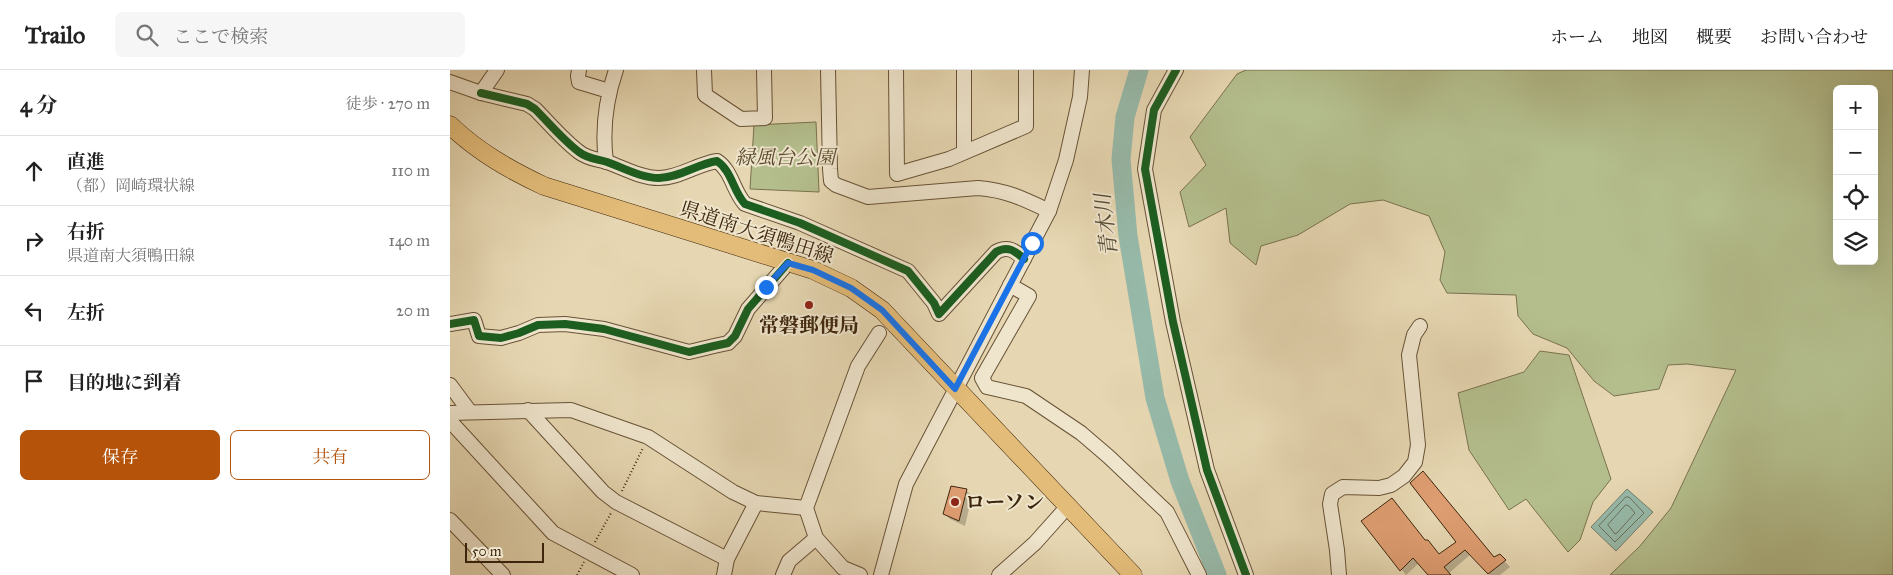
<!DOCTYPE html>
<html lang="ja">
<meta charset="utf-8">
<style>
body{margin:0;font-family:"IM FELL Great Primer","Noto Serif JP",serif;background:#f6f6f6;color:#222}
.controls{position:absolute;right:15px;top:15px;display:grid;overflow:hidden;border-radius:8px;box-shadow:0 5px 20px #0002}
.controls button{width:45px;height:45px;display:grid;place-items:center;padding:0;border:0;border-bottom:1px solid #e0e0e0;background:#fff;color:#222;font:25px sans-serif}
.scale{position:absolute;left:15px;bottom:12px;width:79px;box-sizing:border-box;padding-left:5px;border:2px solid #3e260d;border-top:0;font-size:14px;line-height:18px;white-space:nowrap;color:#3e260d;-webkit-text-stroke:4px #efe5cd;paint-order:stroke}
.stop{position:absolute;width:15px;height:15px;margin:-11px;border:4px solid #1a73e8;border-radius:50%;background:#fff}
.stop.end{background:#1a73e8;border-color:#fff;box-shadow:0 1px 5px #0008}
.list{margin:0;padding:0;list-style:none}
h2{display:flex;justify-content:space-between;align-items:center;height:65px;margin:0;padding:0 20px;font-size:21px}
h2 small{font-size:16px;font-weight:400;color:#767676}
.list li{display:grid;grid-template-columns:32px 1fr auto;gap:15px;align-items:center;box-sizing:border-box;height:70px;padding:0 20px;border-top:1px solid #e0e0e0}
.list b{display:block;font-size:19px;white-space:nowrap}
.list p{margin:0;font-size:16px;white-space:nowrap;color:#767676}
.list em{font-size:16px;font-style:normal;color:#767676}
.actions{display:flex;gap:10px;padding:15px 20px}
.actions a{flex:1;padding:11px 0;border:1px solid #b45309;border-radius:8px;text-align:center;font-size:18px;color:#b45309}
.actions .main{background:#b45309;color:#fff}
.icon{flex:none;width:28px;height:28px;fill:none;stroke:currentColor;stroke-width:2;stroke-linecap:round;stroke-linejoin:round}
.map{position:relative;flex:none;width:1443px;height:505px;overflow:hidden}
header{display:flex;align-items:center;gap:30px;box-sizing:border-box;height:70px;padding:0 25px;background:#fff;border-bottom:1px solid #e0e0e0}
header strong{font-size:24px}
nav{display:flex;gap:28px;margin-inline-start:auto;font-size:18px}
.search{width:350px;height:45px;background:#f6f6f6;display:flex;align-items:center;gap:12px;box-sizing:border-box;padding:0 18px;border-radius:8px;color:#767676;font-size:19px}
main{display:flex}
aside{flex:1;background:#fff}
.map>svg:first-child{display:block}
.green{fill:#b4be8d;stroke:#79724d;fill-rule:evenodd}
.water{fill:#97baaa;stroke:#737f6b}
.shadow{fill:#0003}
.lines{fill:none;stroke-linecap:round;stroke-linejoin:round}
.shore{stroke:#6a705c;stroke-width:1}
.river{stroke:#97baaa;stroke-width:19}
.building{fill:#de9d71;stroke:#3e260d}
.minor-casing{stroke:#685236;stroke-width:16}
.major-casing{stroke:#3e260d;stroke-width:19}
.path{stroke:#3e260d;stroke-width:2;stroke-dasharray:1 2.5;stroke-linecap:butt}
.minor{stroke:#efe5cd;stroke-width:14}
.major{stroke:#e3bc79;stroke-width:18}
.cycleway-casing{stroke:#efe5cd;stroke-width:11}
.cycleway{stroke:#1b5e20;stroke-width:8}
.route{stroke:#1a73e8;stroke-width:6}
.poi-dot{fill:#8f2418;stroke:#efe5cd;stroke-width:2}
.labels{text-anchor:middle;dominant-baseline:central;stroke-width:4;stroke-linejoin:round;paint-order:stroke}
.park-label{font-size:20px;font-style:italic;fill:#5c4c2d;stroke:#efe5cd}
.street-label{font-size:20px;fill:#3e260d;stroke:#efe5cd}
.poi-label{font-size:20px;font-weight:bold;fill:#3e260d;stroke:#efe5cd}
.water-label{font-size:21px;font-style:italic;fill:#544b34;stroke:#efe5cd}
</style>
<header>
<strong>Trailo</strong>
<div class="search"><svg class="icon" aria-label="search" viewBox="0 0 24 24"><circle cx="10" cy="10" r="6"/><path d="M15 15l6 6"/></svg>ここで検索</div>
<nav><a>ホーム</a><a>地図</a><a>概要</a><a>お問い合わせ</a></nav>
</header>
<main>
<aside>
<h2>4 分<small>徒歩 · 270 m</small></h2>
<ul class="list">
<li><svg class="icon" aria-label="ahead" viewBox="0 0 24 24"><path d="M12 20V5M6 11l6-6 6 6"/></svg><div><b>直進</b><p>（都）岡崎環状線</p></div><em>110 m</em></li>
<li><svg class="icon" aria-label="right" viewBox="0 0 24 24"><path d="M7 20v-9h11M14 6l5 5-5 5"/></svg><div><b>右折</b><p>県道南大須鴨田線</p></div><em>140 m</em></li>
<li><svg class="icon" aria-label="left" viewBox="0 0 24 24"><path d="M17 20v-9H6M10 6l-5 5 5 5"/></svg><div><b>左折</b></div><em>20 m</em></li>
<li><svg class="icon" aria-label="arrive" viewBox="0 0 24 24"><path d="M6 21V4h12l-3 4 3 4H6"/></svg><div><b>目的地に到着</b></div></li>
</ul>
<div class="actions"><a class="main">保存</a><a>共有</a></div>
</aside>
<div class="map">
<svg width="1443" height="505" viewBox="0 0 1443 505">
<rect width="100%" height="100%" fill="#e6d7b2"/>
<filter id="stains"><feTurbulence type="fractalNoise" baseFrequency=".004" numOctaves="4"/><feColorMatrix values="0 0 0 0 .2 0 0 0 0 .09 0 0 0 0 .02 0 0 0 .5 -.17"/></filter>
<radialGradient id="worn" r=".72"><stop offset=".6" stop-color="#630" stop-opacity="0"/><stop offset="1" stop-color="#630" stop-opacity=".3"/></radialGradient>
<g class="green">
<path d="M796,0H1443V505H1160L1190,476L1221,438L1286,300L1237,294L1218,295L1209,319L1164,326L1144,311L1117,278L1083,264L1068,246L1066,225L997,223L990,210L995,182L979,146L933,130L900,134L848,165L811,176L806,195L780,173L776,138L739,157L730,122L756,95L740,67L787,4ZM1387,19H1424V191H1387Z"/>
<polygon points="366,52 369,122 300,119 304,55"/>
<polygon points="1090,281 1119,285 1161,409 1143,432 1130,470 1118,482 1076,429 1059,440 1019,380 1008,323 1074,302"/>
</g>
<polygon class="water" points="1177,419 1203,442 1166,481 1141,457"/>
<g class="shadow">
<polygon points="501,418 517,421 522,426 515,456 500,449 495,444"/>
<polygon points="913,451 978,472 989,485 1008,472 1044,488 1050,486 1060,497 1050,505 1040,505 1021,484 999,503 1000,505 980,505 969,493 956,505"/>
</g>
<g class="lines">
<g class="shore">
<polygon points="1176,427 1179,427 1194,443 1165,472 1149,456"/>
<polygon points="1176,435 1179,436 1185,443 1167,463 1165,464 1158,455"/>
</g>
<polyline class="river" points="689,0 675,47 671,89 678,166 705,328 730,411 767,505"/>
</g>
<g class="building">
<polygon points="973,401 1044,487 1050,484 1056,490 1038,504 1015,480 994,497 1001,505 978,505 963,488 950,501 911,451 942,428 975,470 978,470 989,484 1006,472 960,413"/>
<polygon points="501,416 517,419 509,451 493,444"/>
</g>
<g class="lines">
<defs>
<g id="minor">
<polyline points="129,0 128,6 129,12 159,21"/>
<polyline points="254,0 255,25 291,49 315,48 314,0"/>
<path d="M378,0L380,99L381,111L386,115L418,127L528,118C556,120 574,129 599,141"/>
<polyline points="446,0 447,104 499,89 576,56 576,0"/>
<polyline points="514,0 514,82"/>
<polyline points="726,0 704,40 695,99 723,252 757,400 796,505"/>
<polyline points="0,12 31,23 47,0"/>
<path d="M31,23L77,34L85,39C99,53 113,70 129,82C138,89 147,89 157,92C174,98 191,108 209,108C229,108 247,94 267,91C282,101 283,121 295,134L350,153L458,201L484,233L489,244L546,182C558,175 565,181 574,189"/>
<path d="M156,92C152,61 156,29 166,0"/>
<polyline points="560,215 579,226 532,308 537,317 576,326 631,363 659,387 717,442 749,505"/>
<polyline points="0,254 24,250 29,266 51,268 69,263 88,255 115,254 154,259 239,282 264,276 278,273 285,266 298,239 338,193"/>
<polyline points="0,315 20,342"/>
<polyline points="78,340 153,422 166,432 277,489"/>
<polyline points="0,343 121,340 198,367 283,422 306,433 356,438"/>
<polyline points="0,351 103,463 182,505"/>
<polyline points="0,450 53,505"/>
<polyline points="274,505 277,489 306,433"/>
<polyline points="333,505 339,491 366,468"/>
<polyline points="410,505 393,498 366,468 356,438 408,296 429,263"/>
<polyline points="431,505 456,414 599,141 616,90 630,27 632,0"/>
<polyline points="549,505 585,473 618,436"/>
<polyline points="889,505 887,480 880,434 882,424 893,417 929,418 941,415 954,406 965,392 968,375 959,285 964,265 970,256"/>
</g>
<path id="major" d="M0,55C28,82 60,100 94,116L363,200L401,218L432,240L683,505"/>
</defs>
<use href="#minor" class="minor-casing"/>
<use href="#major" class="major-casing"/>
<g class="path">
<polyline points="172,421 193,378"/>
<polyline points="145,472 161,443"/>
<polyline points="127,505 134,492"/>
</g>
<use href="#minor" class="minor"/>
<use href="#major" class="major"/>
<defs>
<g id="cycleway">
<polyline points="726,0 704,40 695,99 723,252 757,400 796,505"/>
<path d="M31,23L77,34L85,39C99,53 113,70 129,82C138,89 147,89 157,92C174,98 191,108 209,108C229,108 247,94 267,91C282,101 283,121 295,134L350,153L458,201L484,233L489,244L546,182C558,175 565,181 574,189"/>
<polyline points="0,254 24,250 29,266 51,268 69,263 88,255 115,254 154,259 239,282 264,276 278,273 285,266 298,239 338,193"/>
</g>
</defs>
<use href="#cycleway" class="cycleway-casing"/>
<use href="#cycleway" class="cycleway"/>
</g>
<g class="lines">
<polyline class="route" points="316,217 338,193 363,200 401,218 432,240 505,319 582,173"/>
</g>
<g class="poi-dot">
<circle cx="359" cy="235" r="5"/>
<circle cx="505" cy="432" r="5"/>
</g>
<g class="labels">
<g class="park-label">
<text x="335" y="87">緑風台公園</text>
</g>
<g class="street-label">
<text transform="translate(307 162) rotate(18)">県道南大須鴨田線</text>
</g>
<g class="poi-label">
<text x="359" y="255">常磐郵便局</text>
<text x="515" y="432" text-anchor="start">ローソン</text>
</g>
<g class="water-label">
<text transform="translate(656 155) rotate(-97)">青木川</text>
</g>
</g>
<rect width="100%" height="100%" filter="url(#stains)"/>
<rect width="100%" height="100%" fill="url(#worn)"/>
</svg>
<div class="controls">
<button>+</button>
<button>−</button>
<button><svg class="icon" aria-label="locate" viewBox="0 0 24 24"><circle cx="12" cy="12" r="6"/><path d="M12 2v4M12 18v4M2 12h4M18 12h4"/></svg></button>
<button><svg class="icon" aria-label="layers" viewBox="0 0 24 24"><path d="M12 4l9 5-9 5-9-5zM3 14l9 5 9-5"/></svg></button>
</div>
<div class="scale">50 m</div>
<div class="stop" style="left:582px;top:173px"></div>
<div class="stop end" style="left:316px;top:217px"></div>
</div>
</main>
